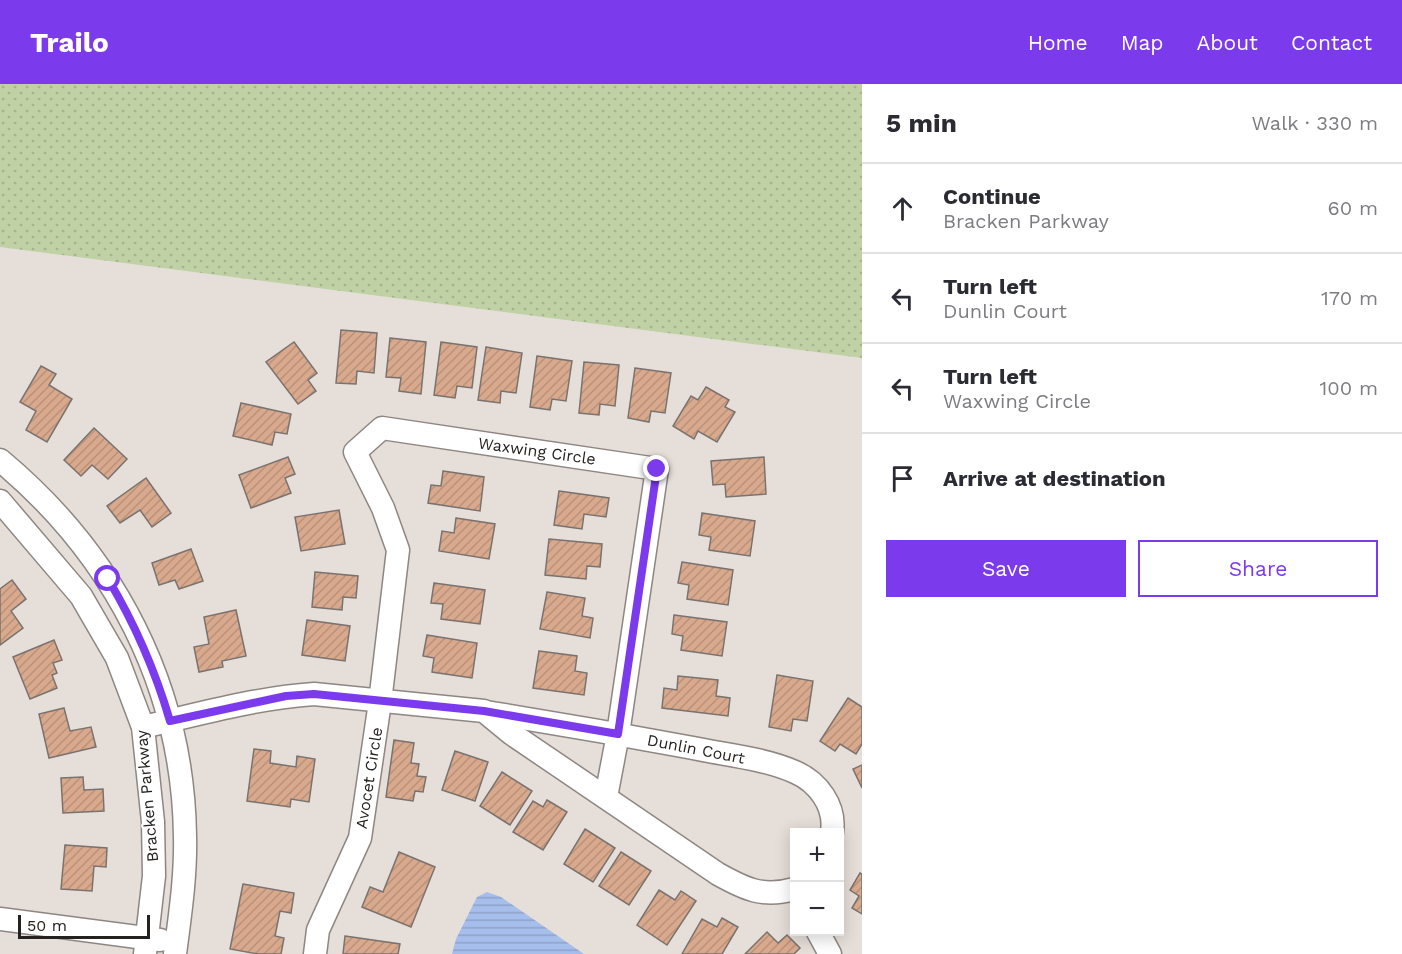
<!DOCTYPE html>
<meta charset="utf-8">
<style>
body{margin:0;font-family:"Work Sans",sans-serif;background:#f7f7f7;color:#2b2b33}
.controls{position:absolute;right:18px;bottom:18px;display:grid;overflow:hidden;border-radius:0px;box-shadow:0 3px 15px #0003}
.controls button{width:54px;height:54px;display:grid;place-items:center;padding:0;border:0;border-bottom:2px solid #e1e1e2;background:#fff;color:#2b2b33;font:30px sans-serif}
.scale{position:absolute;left:18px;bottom:15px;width:132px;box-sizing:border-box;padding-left:6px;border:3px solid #24211f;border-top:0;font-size:16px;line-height:21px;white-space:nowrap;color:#24211f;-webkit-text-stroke:4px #fff;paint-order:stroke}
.stop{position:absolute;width:18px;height:18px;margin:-14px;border:4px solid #7c3aed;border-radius:50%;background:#fff}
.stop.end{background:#7c3aed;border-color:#fff;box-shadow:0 2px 6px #0008}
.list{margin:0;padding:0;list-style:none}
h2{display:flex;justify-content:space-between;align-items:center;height:78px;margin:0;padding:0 24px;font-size:26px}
h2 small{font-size:20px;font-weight:400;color:#7c7c81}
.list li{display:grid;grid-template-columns:39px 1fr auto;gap:18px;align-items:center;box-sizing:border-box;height:90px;padding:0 24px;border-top:2px solid #e1e1e2}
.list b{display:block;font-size:22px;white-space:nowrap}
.list p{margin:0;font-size:20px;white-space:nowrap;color:#7c7c81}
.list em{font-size:20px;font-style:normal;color:#7c7c81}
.actions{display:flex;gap:12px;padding:18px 24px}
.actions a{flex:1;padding:14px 0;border:2px solid #7c3aed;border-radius:0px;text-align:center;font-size:21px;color:#7c3aed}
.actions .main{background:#7c3aed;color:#fff}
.icon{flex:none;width:33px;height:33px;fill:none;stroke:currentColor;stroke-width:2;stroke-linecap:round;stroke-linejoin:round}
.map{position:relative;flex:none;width:862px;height:870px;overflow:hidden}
header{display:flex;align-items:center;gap:36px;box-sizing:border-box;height:84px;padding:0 30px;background:#7c3aed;color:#fff}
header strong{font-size:28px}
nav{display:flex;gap:33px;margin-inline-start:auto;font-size:21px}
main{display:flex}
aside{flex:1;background:#fff}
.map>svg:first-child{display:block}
.grass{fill:url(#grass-dots)}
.water{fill:url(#water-rules)}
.building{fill:url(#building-hatch);stroke:#7a726e;stroke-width:1.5}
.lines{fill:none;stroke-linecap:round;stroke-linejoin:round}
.minor-casing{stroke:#8e8682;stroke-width:25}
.minor{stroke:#fff;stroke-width:22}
.route{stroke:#7c3aed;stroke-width:8}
.labels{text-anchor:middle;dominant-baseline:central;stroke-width:4.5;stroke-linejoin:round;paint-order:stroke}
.street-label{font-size:16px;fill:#24211f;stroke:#fff}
</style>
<header>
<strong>Trailo</strong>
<nav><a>Home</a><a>Map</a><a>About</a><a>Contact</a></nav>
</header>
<main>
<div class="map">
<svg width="862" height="870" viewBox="0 0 862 870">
<defs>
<pattern id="grass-dots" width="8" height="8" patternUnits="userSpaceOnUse" patternTransform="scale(1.5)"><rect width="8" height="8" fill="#c0d1a5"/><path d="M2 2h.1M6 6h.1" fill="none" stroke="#a5b38e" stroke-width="1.8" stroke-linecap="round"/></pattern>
<pattern id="water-rules" width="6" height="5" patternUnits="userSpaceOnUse" patternTransform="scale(1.5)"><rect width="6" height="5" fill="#a6beeb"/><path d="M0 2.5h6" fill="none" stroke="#8fa3c9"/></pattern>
<pattern id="building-hatch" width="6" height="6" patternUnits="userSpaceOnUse" patternTransform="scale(1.5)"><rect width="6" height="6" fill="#d9a98d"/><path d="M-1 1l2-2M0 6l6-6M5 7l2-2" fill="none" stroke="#ba9179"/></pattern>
</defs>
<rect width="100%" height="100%" fill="#e6ded9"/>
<polygon class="grass" points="0,0 862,0 862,274 0,163"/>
<polygon class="water" points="487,808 501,813 584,870 452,870 456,855 477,813"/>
<g class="building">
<polygon points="341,246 377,249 374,289 357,287 356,300 336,299"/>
<polygon points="390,254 426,258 421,310 399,307 401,294 386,293"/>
<polygon points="294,258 317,289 308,296 316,307 298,320 266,278"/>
<polygon points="441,258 477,263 472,304 457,302 455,314 434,311"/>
<polygon points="486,263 522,269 516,309 501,307 500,319 478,316"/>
<polygon points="537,272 572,277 566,317 552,315 550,326 530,323"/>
<polygon points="584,278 619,281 615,322 600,320 599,331 579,329"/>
<polygon points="41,282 56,290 49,301 72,315 47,358 26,346 36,327 20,318"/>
<polygon points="635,284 671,289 665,329 651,327 649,338 628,334"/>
<polygon points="706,303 729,316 725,323 735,328 717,358 698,347 694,355 673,342 691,312 698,316"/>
<polygon points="241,319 291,330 287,350 275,348 272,361 233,352"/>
<polygon points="94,344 127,375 108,395 92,381 81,392 64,376"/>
<polygon points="288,373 295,390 285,394 291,409 251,424 239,391"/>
<polygon points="764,373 766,410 726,413 725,400 713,401 711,377"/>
<polygon points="443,387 484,393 480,427 428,419 431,401 441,402"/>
<polygon points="146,394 171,429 152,443 140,426 120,439 107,422"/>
<polygon points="559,407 609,414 606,433 584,430 582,445 554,441"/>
<polygon points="339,426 345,460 301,467 295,433"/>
<polygon points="702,429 755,437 750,472 709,466 711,453 699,451"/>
<polygon points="456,434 495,440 489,475 439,467 442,447 454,449"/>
<polygon points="549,455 602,460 600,483 587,482 586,495 545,491"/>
<polygon points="191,465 203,497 179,505 175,496 159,501 152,479"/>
<polygon points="682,478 733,486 728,521 687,515 689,501 678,499"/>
<polygon points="315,488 358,492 356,514 343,513 342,526 312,523"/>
<polygon points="12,496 26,515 11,527 23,544 0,561 0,505"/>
<polygon points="434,499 485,506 480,540 441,535 443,520 431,519"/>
<polygon points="547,508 585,514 582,532 593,534 590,554 540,545"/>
<polygon points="236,526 246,572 222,577 223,583 199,588 194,563 209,560 204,533"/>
<polygon points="674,531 727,538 722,572 681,566 683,552 672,550"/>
<polygon points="307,536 350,542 345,577 302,571"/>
<polygon points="427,551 477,559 472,594 432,588 434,574 423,572"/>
<polygon points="54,556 62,576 53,579 57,589 52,591 57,604 30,615 13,573"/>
<polygon points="539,567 577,572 575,587 587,589 584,611 533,604"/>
<polygon points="777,591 813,597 807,637 793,635 791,647 769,643"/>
<polygon points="678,592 718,596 716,612 730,614 728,632 662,624 664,604 677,606"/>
<polygon points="848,614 862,623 862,660 856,670 840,660 835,667 820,657"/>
<polygon points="64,624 70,647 91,643 96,663 49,674 39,630"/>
<polygon points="394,656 414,659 411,679 419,680 417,692 426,693 423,708 415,707 413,717 386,713"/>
<polygon points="254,665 271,667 270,679 296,683 297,672 315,675 309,718 291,715 290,723 247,717"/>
<polygon points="455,667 488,678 475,717 442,706"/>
<polygon points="862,681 862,704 853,685"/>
<polygon points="502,688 532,707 510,741 480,722"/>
<polygon points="83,693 84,706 103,705 104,727 63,729 61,694"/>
<polygon points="547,716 567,728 543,766 513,748 533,717 543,723"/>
<polygon points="585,745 615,764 593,798 564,780"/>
<polygon points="65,761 107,764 106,783 94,782 92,807 61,805"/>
<polygon points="399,768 435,783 411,843 362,823 370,803 383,808"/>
<polygon points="621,768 651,787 629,821 599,802"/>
<polygon points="860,789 862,790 862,830 852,824 859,812 850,806"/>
<polygon points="243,800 294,809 291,829 280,827 275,852 284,854 281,870 258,870 230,865"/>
<polygon points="659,806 675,816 681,807 696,817 667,861 637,841"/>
<polygon points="722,834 738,843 722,870 682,870 702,835 717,843"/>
<polygon points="767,848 778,859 787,851 800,864 794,870 745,870"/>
<polygon points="345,852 400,860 398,870 343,870"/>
</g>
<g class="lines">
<defs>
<g id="minor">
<path d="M0,376C114,471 183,602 185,752C186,792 180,831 175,870"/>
<polyline points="0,417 81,512 117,574 143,643 153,738 154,792 145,870"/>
<path d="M486,628C555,639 624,651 693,664C726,671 763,674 795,688C818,698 836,722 832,748"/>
<path d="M143,643C199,630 256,614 314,610L484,627L512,650L718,790C745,805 763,814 794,805"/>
<polyline points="0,835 160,856"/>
<polyline points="818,848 830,870"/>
<polyline points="315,870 318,846 360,754 380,618 398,466 383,424 355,368 382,344 657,385 618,650 606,713"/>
</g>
</defs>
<use href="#minor" class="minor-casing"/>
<use href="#minor" class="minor"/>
</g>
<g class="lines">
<path class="route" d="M108,495C135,540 155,586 170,637L286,612L314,610L484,627L618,650L657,385"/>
</g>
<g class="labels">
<g class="street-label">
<text transform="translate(537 367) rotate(8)">Waxwing Circle</text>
<text transform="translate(696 665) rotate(11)">Dunlin Court</text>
<text transform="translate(369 694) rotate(-81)">Avocet Circle</text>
<text transform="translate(147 712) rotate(-95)">Bracken Parkway</text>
</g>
</g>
</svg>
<div class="controls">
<button>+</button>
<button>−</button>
</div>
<div class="scale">50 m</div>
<div class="stop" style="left:108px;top:495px"></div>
<div class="stop end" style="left:657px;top:385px"></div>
</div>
<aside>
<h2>5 min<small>Walk · 330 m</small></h2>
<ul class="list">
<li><svg class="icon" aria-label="ahead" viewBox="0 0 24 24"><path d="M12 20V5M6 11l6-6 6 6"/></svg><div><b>Continue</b><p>Bracken Parkway</p></div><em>60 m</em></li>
<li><svg class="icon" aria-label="left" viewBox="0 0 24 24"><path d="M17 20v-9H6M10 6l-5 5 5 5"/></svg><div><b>Turn left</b><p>Dunlin Court</p></div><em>170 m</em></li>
<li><svg class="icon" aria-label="left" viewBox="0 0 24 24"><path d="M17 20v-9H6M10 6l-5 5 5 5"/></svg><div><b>Turn left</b><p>Waxwing Circle</p></div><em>100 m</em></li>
<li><svg class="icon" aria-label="arrive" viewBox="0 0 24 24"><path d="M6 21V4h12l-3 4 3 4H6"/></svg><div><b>Arrive at destination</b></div></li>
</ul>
<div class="actions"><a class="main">Save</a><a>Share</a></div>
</aside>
</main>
